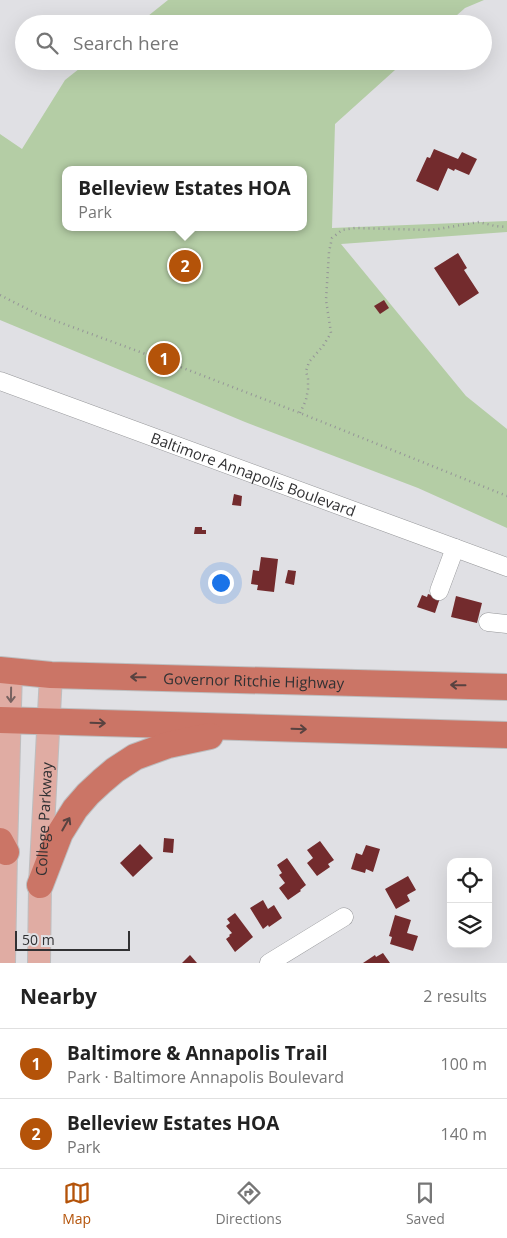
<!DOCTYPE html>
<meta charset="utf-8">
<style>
body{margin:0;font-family:"Open Sans",sans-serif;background:#f2f2f2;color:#222}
.controls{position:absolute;right:15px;bottom:15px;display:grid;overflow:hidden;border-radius:10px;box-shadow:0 5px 20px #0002}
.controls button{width:45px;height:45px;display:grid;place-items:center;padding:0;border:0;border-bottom:1px solid #e0e0e0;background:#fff;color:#222;font:25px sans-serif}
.scale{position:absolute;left:15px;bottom:12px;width:115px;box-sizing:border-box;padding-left:5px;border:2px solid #313133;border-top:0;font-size:14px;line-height:18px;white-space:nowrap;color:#313133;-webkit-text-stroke:4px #e0e0e4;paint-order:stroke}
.you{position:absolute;left:220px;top:582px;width:18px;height:18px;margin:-12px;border:4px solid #fff;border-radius:50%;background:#1a73e8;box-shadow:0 0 0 8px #1a73e833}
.badge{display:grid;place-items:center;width:32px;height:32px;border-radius:50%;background:#b45309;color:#fff;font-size:16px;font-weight:700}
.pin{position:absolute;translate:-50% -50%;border:2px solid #fff;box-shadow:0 1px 5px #0006}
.popup{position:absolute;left:62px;top:166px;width:245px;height:65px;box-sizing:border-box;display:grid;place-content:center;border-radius:10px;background:#fff;filter:drop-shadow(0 1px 4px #0005);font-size:16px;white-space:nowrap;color:#767676}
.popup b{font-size:19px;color:#222}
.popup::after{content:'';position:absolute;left:50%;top:100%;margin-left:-10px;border:10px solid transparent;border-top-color:#fff}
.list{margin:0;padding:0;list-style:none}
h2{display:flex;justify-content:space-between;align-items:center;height:65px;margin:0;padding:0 20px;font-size:21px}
h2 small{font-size:16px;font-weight:400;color:#767676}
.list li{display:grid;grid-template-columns:32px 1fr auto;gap:15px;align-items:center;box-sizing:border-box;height:70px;padding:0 20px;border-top:1px solid #e0e0e0}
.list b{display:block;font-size:19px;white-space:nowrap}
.list p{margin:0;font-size:16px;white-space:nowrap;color:#767676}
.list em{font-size:16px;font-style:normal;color:#767676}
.icon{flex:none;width:28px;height:28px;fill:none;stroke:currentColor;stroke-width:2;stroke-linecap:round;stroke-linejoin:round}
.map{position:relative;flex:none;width:507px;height:963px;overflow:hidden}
.search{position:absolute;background:#fff;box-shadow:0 5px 20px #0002;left:15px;right:15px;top:15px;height:55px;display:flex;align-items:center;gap:12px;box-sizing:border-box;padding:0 18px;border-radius:28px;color:#767676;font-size:19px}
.sheet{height:205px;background:#fff}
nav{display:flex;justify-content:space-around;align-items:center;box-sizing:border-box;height:70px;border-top:1px solid #e0e0e0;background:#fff;font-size:14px;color:#767676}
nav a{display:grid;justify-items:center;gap:2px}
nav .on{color:#b45309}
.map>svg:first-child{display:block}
.green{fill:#b4cda5;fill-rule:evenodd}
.building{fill:#732b2d}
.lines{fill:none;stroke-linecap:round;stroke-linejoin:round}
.minor-casing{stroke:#959699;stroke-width:19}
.major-casing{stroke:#bdbdbe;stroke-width:24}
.highway-casing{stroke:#bdbdbe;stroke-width:28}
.path{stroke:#949497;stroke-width:2.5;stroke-dasharray:1 4;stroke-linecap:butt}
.minor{stroke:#fff;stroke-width:18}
.major{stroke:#e0aca3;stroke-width:22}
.highway{stroke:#cb7566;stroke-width:26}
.oneway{stroke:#584240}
.oneway2{stroke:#776260}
.labels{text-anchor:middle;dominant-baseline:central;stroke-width:5;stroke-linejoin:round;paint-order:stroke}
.street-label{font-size:15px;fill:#313133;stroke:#e0e0e4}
</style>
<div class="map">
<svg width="507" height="963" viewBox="0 0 507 963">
<rect width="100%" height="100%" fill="#e0e0e4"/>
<g class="green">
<polygon points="168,0 484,0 465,8 447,24 138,24"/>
<path d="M89,61H405L335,124L332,228L507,221V232L341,244L466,396L507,429V528L418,488L245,422L0,320V134L22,149L65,80ZM66,170H304V227H66Z"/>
</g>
<g class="building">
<polygon points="434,149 458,159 462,152 477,159 469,175 455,169 454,171 448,168 438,191 416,181 427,157 430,158"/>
<polygon points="458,253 467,268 464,270 479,293 459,306 434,268"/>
<polygon points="384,300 389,308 380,314 374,306"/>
<polygon points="234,494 242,496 241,506 232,505"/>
<polygon points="195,527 202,527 202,530 206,530 206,534 194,534"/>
<polygon points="261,557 278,559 274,592 257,590 258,585 251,584 253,570 259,571"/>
<polygon points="288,570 296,571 294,585 285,583"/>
<polygon points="428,594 440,598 435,613 417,607 422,595 427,597"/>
<polygon points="456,596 482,603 477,623 451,617"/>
<polygon points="164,838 174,839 173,853 163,852"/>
<polygon points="320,841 334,860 328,864 330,867 317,876 307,863 313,858 307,850"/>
<polygon points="140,844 153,858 133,877 120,863"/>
<polygon points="366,845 380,849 373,872 366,869 365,873 351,869 356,853 362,855"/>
<polygon points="287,858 306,885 300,890 301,891 288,900 279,888 285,883 279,875 282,873 277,865"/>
<polygon points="408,876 416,890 407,895 410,901 396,909 385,889"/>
<polygon points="263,900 268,909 274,905 282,918 269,927 268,925 263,929 250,908"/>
<polygon points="235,913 253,937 235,952 226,939 230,936 229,935 232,933 226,926 230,923 227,919"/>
<polygon points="395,915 411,920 407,933 418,936 413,951 390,944 392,937 389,936"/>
<polygon points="383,953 390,963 363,963 375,955 376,957"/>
<polygon points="190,955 197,963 182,963"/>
</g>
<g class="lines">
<defs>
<g id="minor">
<path id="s1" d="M0,381L507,567"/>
<polyline points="439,591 455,548"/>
<polyline points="488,622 507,624"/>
<polyline points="269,963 344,917"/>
</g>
<g id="major">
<polyline points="4,963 6,852 11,671"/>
<path id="s2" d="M39,963L40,885L51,675"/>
</g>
<g id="highway">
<path id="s3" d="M0,670L51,675L507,687"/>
<polyline points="0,720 507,735"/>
<polyline points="0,841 6,852"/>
<polyline points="40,885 60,833 75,809 88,794 102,781 115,770 135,757 168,745 210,736"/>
</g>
</defs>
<use href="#minor" class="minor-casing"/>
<use href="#major" class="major-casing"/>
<use href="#highway" class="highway-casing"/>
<g class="path">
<polyline points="0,295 37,314 170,363 300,413 507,496"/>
<polyline points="300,413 306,400 308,389 308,379 306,371 309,362 323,346 331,333 326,300 329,252 332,238 342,230 355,228 432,230 479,222 495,226 507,227"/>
</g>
<use href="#minor" class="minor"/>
<use href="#major" class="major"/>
<use href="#highway" class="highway"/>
</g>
<defs><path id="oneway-shaft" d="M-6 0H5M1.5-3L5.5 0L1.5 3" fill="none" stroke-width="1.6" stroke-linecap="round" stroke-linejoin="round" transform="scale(1.25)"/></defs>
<g class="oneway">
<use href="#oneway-shaft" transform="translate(138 677) rotate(-179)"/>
<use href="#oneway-shaft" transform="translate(458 685) rotate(-179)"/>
<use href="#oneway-shaft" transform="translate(98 723) rotate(2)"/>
<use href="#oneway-shaft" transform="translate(299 729) rotate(2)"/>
<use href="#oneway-shaft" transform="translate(66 824) rotate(-60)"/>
</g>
<use class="oneway2" href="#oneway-shaft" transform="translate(11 695) rotate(91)"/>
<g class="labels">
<g class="street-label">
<text stroke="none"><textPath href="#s1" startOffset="270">Baltimore Annapolis Boulevard</textPath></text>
<text stroke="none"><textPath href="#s3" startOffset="254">Governor Ritchie Highway</textPath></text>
<text stroke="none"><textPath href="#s2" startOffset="144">College Parkway</textPath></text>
</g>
</g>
</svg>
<div class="controls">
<button><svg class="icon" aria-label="locate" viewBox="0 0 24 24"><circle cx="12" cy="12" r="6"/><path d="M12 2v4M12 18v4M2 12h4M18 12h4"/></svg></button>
<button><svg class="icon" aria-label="layers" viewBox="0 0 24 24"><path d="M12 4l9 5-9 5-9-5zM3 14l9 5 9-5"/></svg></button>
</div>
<div class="scale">50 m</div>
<div class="you"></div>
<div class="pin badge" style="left:164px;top:359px">1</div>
<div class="pin badge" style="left:185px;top:266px">2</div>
<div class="popup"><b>Belleview Estates HOA</b>Park</div>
<div class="search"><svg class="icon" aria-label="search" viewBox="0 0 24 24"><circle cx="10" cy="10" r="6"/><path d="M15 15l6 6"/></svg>Search here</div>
</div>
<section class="sheet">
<h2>Nearby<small>2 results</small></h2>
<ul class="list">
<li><span class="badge">1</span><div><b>Baltimore &amp; Annapolis Trail</b><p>Park · Baltimore Annapolis Boulevard</p></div><em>100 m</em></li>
<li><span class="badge">2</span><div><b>Belleview Estates HOA</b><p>Park</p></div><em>140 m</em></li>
</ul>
</section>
<nav>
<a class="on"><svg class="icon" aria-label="map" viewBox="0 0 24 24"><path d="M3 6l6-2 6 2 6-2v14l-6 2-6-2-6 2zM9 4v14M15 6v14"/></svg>Map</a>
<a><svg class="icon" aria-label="directions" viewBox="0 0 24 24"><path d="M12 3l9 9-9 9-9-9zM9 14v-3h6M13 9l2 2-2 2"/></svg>Directions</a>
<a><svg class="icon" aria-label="saved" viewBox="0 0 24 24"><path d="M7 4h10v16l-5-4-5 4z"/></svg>Saved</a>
</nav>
